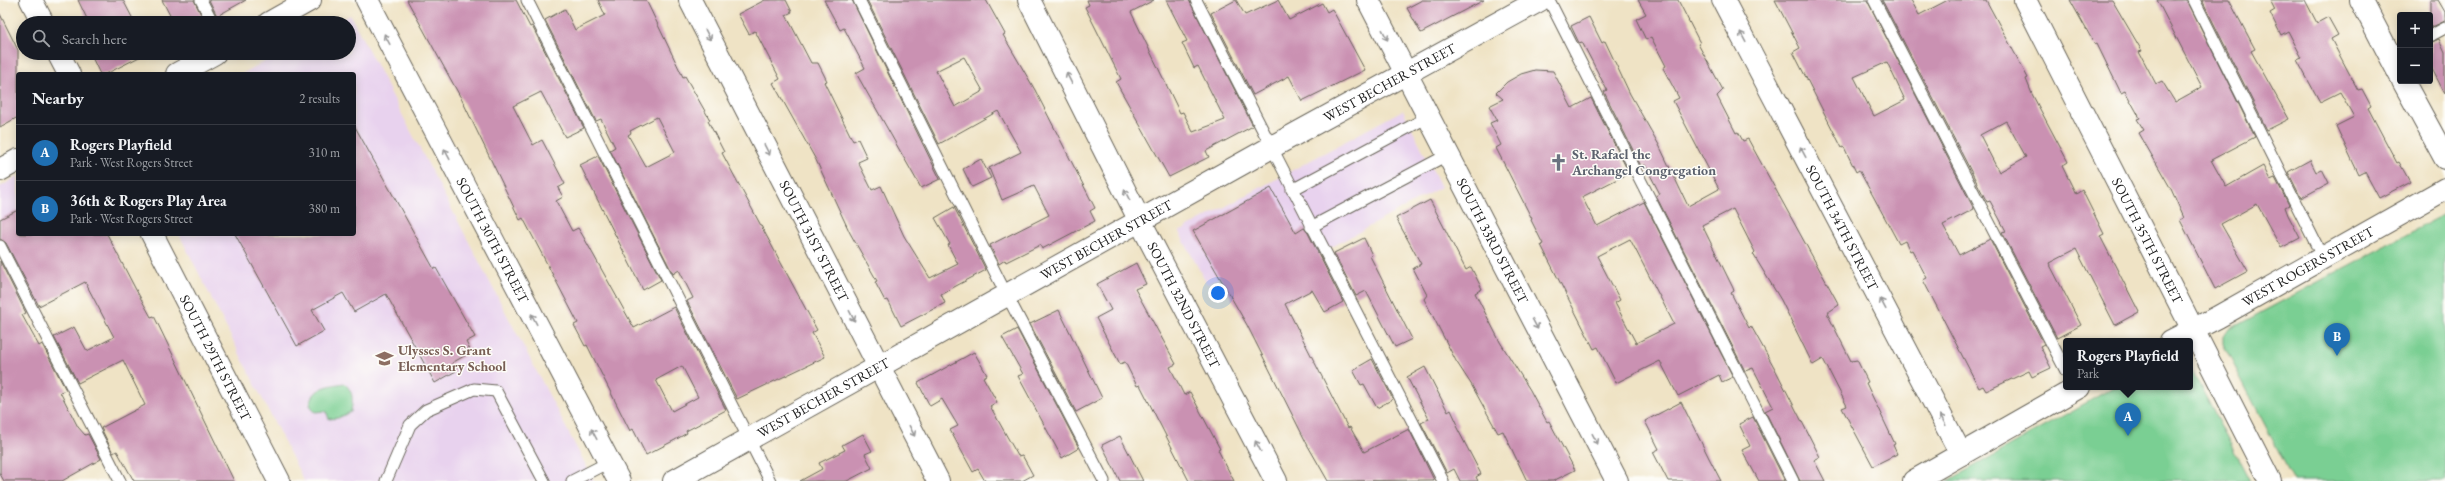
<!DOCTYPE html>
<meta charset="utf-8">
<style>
body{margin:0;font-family:"EB Garamond",serif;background:#242831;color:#f1f3f6}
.controls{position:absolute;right:12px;top:12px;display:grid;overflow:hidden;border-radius:4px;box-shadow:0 2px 10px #0003}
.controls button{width:36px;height:36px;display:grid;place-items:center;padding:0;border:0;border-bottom:1px solid #363941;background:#171b24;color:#f1f3f6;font:20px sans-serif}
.you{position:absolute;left:1218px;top:293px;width:14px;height:14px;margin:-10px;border:3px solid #fff;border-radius:50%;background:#1a73e8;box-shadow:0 0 0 6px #1a73e833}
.badge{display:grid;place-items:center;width:26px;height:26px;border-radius:50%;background:#1f6fb2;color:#fff;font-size:13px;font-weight:700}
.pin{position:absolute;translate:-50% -33px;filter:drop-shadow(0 1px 2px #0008)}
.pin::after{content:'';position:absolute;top:21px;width:14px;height:12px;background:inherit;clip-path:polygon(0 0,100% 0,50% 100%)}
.popup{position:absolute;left:2063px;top:338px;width:130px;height:52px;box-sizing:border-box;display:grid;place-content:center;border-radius:4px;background:#171b24;filter:drop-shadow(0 1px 3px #0005);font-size:13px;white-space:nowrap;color:#9ea1a6}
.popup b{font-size:15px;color:#f1f3f6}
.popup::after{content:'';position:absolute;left:50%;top:100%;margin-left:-8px;border:8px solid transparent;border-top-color:#171b24}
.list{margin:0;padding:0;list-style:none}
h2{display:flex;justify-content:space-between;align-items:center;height:52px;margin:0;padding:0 16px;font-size:17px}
h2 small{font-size:13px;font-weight:400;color:#9ea1a6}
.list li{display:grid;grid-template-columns:26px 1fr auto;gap:12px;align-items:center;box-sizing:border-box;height:56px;padding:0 16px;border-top:1px solid #363941}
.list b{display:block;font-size:15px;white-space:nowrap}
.list p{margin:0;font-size:13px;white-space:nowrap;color:#9ea1a6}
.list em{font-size:13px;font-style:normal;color:#9ea1a6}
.icon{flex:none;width:22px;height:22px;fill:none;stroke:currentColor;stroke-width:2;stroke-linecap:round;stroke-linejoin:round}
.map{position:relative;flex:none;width:2445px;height:481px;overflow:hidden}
.search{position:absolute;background:#171b24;box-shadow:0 2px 10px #0003;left:16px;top:16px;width:340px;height:44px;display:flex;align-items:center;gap:10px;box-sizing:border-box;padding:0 14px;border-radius:22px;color:#9ea1a6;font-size:15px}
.panel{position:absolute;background:#171b24;box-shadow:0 2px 10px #0003;left:16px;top:72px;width:340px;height:164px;border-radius:4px}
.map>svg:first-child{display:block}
.built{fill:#e8d2ee}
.green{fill:#7acf93;stroke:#4b7658}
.building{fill:#ca91b2;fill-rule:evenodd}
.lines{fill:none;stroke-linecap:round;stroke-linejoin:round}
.lane-casing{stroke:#666257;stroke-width:13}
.street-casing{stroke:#666257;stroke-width:24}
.secondary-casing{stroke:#666257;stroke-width:24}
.lane{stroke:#fff;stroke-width:11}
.street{stroke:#fff;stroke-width:22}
.secondary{stroke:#fff;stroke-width:22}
.oneway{stroke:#999}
.labels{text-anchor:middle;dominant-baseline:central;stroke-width:3;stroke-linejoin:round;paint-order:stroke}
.street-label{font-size:14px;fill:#1c1c1c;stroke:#fdfcf7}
.worship-label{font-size:14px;font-weight:bold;fill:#5b616d;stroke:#fdfcf7;text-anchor:start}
.education-label{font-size:14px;font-weight:bold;fill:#785e54;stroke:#fdfcf7;text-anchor:start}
</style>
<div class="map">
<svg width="2445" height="481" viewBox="0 0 2445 481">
<rect width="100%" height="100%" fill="#fdfcf7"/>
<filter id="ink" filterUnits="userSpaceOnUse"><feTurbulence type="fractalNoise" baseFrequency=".025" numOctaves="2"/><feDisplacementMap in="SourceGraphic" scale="8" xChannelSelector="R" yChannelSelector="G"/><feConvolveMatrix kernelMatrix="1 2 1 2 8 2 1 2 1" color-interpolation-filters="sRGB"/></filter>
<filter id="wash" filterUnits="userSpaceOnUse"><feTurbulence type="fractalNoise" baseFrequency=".012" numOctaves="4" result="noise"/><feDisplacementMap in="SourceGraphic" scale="16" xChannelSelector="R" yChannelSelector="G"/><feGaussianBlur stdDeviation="0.9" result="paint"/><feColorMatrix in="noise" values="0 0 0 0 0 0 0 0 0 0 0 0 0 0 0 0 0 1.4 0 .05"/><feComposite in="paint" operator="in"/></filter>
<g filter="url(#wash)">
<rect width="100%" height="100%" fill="#efe3c5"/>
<g class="built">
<polygon points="350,15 594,481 304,481 179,234 354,234 354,74 242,74 280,53 349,53 349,23 335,23"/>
<polygon points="1403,110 1441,187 1288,271 1275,248 1207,284 1179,232"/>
<polygon points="18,176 18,234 97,234 22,275 0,235 0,187"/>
</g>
<g class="green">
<polygon points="2445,214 2445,481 2294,481 2223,344 2223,336 2230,329"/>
<polygon points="2190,367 2250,481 1948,481 2114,387 2190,387"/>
<path d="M344,383C354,392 353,399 351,412L338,418L329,419L326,411L315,412L310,405C313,387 328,386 344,383Z"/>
</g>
<g id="blocks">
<g class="building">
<polygon points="78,0 123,0 135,23 89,23"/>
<polygon points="162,0 194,0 205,23 174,23"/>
<polygon points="209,0 246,0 217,16"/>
<path d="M407,0H516L530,27L532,26L584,128L565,137L541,92L513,106L533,145L542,140L565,184L558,188L563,197L556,201L572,231L578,228L583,236L634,328L674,307L726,410L686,431L687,433L675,440L646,455L633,429L630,431L587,345L585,346L574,325L578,323L523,218L520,220L461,98ZM682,366L698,397L672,411L656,380Z"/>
<path d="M598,0H646L683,77L685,76L710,120L708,121L724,152L722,153L817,330L812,333L825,357L737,399L687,301L693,298L679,270L673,274L610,150L615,147L601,119L596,121L545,20L565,9L575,30L605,15ZM657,117L675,152L646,167L628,135L631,133L630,131Z"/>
<polygon points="765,0 786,0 792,12 786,15 811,63 818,63 827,81 824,82 853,141 858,139 867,158 858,162 872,190 881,186 904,236 930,278 958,264 948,245 950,244 935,218 954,207 986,270 941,294 945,303 901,326 888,300 885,301 875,282 877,281 850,233 816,160 773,83 780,79 755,31 749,34 738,14"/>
<polygon points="824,0 852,0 940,179 921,188 856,73 865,68 844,28 840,30"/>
<path d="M867,0H986L1005,34L1003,35L1035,90L1095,208L1090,211L1095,221L1042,249L1040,245L1006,262L1005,260L999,264L990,245L1049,215L1034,186L1002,200L989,168L1021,152L998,111L939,144ZM964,57L983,91L955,107L936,71Z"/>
<polygon points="1087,0 1154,0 1131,12 1180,113 1183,112 1193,132 1225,120 1198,66 1194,68 1182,43 1187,41 1166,0 1189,0 1253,126 1206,151 1209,157 1169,177 1116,82 1121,79 1085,7 1089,5"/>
<polygon points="1236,0 1245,15 1278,0 1289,20 1322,3 1327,12 1332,9 1365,70 1302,101 1289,76 1253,95 1211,13"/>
<polygon points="1422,0 1484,0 1421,33 1407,8"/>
<polygon points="1638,0 1678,0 1700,43 1698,44 1723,90 1717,96 1736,133 1738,132 1743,141 1748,139 1839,305 1827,313 1851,361 1857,360 1868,382 1866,383 1895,444 1893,445 1897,454 1873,466 1842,408 1847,406 1823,359 1813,365 1781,300 1753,254 1755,252 1733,209 1702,225 1733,288 1734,291 1731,293 1749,328 1751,326 1774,367 1820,457 1814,460 1825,481 1800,481 1765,411 1773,407 1753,368 1745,371 1656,196 1660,194 1645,165 1641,166 1604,92 1607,90 1582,42 1579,43 1571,26 1589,17 1602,43 1605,41 1630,94 1659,145 1688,206 1719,189 1673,101 1679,98 1663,68 1666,66 1651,37 1646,40 1636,19 1646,14"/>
<path d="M1775,0H1867L1974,209L1943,225L1959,255L1990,239L2044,344L2040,346L2051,368L2032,377L2029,371L1986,391L1983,386L1979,388L1923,280L1927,278L1912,250L1910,251L1905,241L1899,244L1859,170L1856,172L1844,147L1842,148L1793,52L1800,48ZM1887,62L1905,100L1874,116L1854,77Z"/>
<path d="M1882,0H1911L1919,15L1948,0H1986L2028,78L2026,79L2032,94L2068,162L2062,166L2076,194L2082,190L2104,234L2100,236L2139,312L2115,325L2076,249L2049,263L2081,325L2057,338L2002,232L2006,231L1990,201L1987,202ZM2006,121L2026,157L1999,172L1980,135Z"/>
<polygon points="2070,0 2112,0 2142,51 2139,52 2156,84 2162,81 2175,102 2202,87 2157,0 2187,0 2255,137 2211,160 2226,187 2263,166 2270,180 2275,178 2289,205 2285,207 2288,215 2300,238 2281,248 2257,204 2221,224 2248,271 2215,289 2180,220 2184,218 2171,189 2139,133 2144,130 2137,119 2140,118 2125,91 2121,93 2097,44 2095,45"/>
<polygon points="2202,0 2229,0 2255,49 2251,51 2289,119 2267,130"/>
<polygon points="2270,0 2305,0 2317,23 2328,17 2338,35 2331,39 2358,90 2362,89 2371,106 2368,108 2397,163 2399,162 2410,182 2379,198 2365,172 2359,175 2336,126 2354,117 2340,92 2320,102 2297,60 2302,58 2288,31 2281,35 2270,13 2275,10"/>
<polygon points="2430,0 2438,0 2445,12 2445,21 2430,28"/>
<polygon points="0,14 18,50 18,117 0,127"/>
<polygon points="2439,39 2445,52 2445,94 2430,65 2430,43"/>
<polygon points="90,53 147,53 106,74 100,74"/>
<path d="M1535,70L1553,71L1572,108L1591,98L1629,173L1582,197L1597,226L1644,202L1733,377L1722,382L1719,375L1678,396L1660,361L1616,383L1598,347L1594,349L1541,245L1543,244L1531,220L1532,219L1496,148L1501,145L1490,123L1497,120L1489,106L1503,99L1496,93L1507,82L1521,74ZM1630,239L1674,324L1636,343L1615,303L1620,300L1597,256Z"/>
<polygon points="354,125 434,269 436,268 475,337 466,342 471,352 452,363 456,371 435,383 386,294 354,312 343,293 312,310 324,331 297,346 235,234 354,234"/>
<polygon points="598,156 661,280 643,290 580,165"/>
<polygon points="981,159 991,178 972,187 963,169"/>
<polygon points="2310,160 2316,172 2322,169 2329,183 2301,198 2288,172"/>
<polygon points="1271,188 1296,233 1304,228 1308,233 1343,302 1325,312 1312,290 1285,304 1348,428 1350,427 1364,452 1409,429 1434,480 1328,481 1308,446 1247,325 1193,231"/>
<polygon points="1430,200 1466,270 1471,267 1482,289 1475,293 1500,342 1530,390 1547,422 1549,421 1575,470 1553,481 1527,481 1503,431 1498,433 1471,384 1456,361 1424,299 1427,295 1413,268 1421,264 1396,218"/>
<polygon points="18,210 18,234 107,234 135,288 151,317 154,316 234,481 134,481 117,451 113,453 101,428 145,405 123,360 78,383 54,337 74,327 87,351 114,337 85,282 39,306 6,243 0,239 0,219"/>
<polygon points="1364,238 1372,255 1370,256 1412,339 1395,347 1366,291 1356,296 1334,253"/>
<polygon points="0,261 26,313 22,315 39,346 42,344 66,390 60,392 78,427 85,435 88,434 101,459 62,481 4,481 0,474"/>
<polygon points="1136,263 1146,284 1135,289 1176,364 1170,367 1184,395 1190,392 1220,449 1218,450 1234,481 1189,481 1140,385 1137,386 1125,362 1120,364 1096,318 1111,310 1097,284"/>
<polygon points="1059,310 1102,398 1076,412 1030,324"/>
<polygon points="1017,329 1079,448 1062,458 1018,376 1023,374 1002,337"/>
<polygon points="974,352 987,375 983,377 997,402 990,406 1018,456 1022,455 1033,475 1022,481 985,481 978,469 973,472 950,430 958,426 942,399 930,406 918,383"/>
<polygon points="1372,359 1393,399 1377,408 1364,384 1361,385 1353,370"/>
<polygon points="1425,367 1448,412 1451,410 1458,425 1456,426 1481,474 1476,477 1478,481 1460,481 1454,469 1447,473 1421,423 1429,419 1407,377"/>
<polygon points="1681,402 1709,458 1721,481 1668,481 1653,452 1659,449 1645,421"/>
<polygon points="1753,417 1785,481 1759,481 1742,450 1750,446 1739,424"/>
<polygon points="863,434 872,451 865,454 872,468 847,481 800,481 822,469 819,463 845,450 842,445"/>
<polygon points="1120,436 1143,481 1120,481 1102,445"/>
</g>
</g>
</g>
<g filter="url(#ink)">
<use href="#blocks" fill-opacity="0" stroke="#666257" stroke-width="1"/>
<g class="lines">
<defs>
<g id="lane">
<polyline points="201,0 213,23"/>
<polyline points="527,0 770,481"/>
<polyline points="859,0 1000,282 1104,481"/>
<polyline points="1196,0 1443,481"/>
<polyline points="1549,0 1793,481"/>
<polyline points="1874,0 2066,371"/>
<polyline points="2194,0 2323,258"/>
<polyline points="2430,36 2445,28"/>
<polyline points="1292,190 1428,117"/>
<polyline points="1311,227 1447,155"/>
<polyline points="0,246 120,481"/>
<polyline points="386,481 410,425 426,410 474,389 496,391 544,481"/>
<polyline points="572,481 609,462"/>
</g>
<g id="street">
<polyline points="31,0 43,23"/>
<path id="s1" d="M367,0L619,481"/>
<path id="s2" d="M690,0L938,481"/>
<path id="s3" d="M1029,0L1140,221L1276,481"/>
<path id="s4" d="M1368,0L1617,481"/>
<path id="s5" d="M1723,0L1961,454"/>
<polyline points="2361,0 2400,75"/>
<polyline points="269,23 310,0"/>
<polyline points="58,53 69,74"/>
<polyline points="177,74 215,53"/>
<polyline points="2403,81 2445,158"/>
<polyline points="0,170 18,160"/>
<path id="s6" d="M152,234L279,481"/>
<path id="s7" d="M2171,341L2218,317L2445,189"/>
<path id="s8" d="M674,481L1270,148L1540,0"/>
<polyline points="1914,481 2079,387"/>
</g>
<g id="secondary">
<path id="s9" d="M2025,0L2270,481"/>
</g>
</defs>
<use href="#lane" class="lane-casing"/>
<use href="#street" class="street-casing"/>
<use href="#secondary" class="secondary-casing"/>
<use href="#lane" class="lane"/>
<use href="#street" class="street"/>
<use href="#secondary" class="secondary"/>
</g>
<defs><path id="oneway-shaft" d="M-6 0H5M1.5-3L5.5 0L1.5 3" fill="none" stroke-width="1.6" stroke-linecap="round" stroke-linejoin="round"/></defs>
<g class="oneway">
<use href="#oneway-shaft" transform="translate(708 35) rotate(63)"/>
<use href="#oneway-shaft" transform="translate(1385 35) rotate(63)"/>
<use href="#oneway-shaft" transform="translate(1743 37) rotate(-118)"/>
<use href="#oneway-shaft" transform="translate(387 39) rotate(-118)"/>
<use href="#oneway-shaft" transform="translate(1069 78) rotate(-117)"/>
<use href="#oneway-shaft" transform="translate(767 150) rotate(63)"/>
<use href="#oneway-shaft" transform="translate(1803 152) rotate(-118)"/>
<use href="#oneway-shaft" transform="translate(447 154) rotate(-118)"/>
<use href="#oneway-shaft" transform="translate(1127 195) rotate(-117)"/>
<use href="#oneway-shaft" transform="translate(1883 304) rotate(-118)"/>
<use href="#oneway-shaft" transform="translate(852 316) rotate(63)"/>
<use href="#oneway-shaft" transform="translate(534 319) rotate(-118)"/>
<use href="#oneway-shaft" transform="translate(1535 324) rotate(62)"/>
<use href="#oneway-shaft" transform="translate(1943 420) rotate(-118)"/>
<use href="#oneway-shaft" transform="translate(912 431) rotate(63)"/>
<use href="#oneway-shaft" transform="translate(594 434) rotate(-118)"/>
<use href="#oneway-shaft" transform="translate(1595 439) rotate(62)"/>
<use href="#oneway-shaft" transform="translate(1258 446) rotate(-118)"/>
</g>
</g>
<defs>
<symbol id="church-bare" viewBox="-9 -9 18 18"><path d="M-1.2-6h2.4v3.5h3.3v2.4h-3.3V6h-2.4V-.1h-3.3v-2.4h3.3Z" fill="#6b7280" stroke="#fdfcf7" stroke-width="2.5" paint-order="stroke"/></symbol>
<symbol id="school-bare" viewBox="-9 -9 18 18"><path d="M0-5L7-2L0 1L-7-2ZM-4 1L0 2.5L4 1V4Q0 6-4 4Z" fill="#8d6e63" stroke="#fdfcf7" stroke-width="2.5" paint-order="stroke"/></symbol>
</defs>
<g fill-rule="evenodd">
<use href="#church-bare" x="1546" y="150" width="25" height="25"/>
<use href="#school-bare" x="372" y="346" width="25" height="25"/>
</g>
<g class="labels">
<g class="street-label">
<text stroke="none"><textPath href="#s8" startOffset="819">WEST BECHER STREET</textPath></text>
<text stroke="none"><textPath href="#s5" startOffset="257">SOUTH 34TH STREET</textPath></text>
<text stroke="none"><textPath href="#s8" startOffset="495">WEST BECHER STREET</textPath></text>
<text stroke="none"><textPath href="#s9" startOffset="270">SOUTH 35TH STREET</textPath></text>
<text stroke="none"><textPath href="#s1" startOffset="271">SOUTH 30TH STREET</textPath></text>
<text stroke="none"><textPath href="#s2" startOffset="271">SOUTH 31ST STREET</textPath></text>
<text stroke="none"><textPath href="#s4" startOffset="271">SOUTH 33RD STREET</textPath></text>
<text stroke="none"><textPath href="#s7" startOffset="156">WEST ROGERS STREET</textPath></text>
<text stroke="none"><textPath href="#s3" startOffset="342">SOUTH 32ND STREET</textPath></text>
<text stroke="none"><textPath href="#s6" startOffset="139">SOUTH 29TH STREET</textPath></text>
<text stroke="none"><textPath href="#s8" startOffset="171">WEST BECHER STREET</textPath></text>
</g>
<g class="worship-label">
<text x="1572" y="154">St. Rafael the<tspan x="1572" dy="16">Archangel Congregation</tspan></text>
</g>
<g class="education-label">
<text x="398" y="350">Ulysses S. Grant<tspan x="398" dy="16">Elementary School</tspan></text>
</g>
</g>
</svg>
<div class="controls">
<button>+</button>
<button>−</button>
</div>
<div class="you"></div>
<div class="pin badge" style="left:2128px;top:436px">A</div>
<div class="popup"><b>Rogers Playfield</b>Park</div>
<div class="pin badge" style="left:2337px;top:356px">B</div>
<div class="search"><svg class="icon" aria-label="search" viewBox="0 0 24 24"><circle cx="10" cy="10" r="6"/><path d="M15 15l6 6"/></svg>Search here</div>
<section class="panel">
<h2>Nearby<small>2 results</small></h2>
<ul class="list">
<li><span class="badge">A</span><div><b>Rogers Playfield</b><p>Park · West Rogers Street</p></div><em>310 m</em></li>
<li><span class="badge">B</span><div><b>36th &amp; Rogers Play Area</b><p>Park · West Rogers Street</p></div><em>380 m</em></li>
</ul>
</section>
</div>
